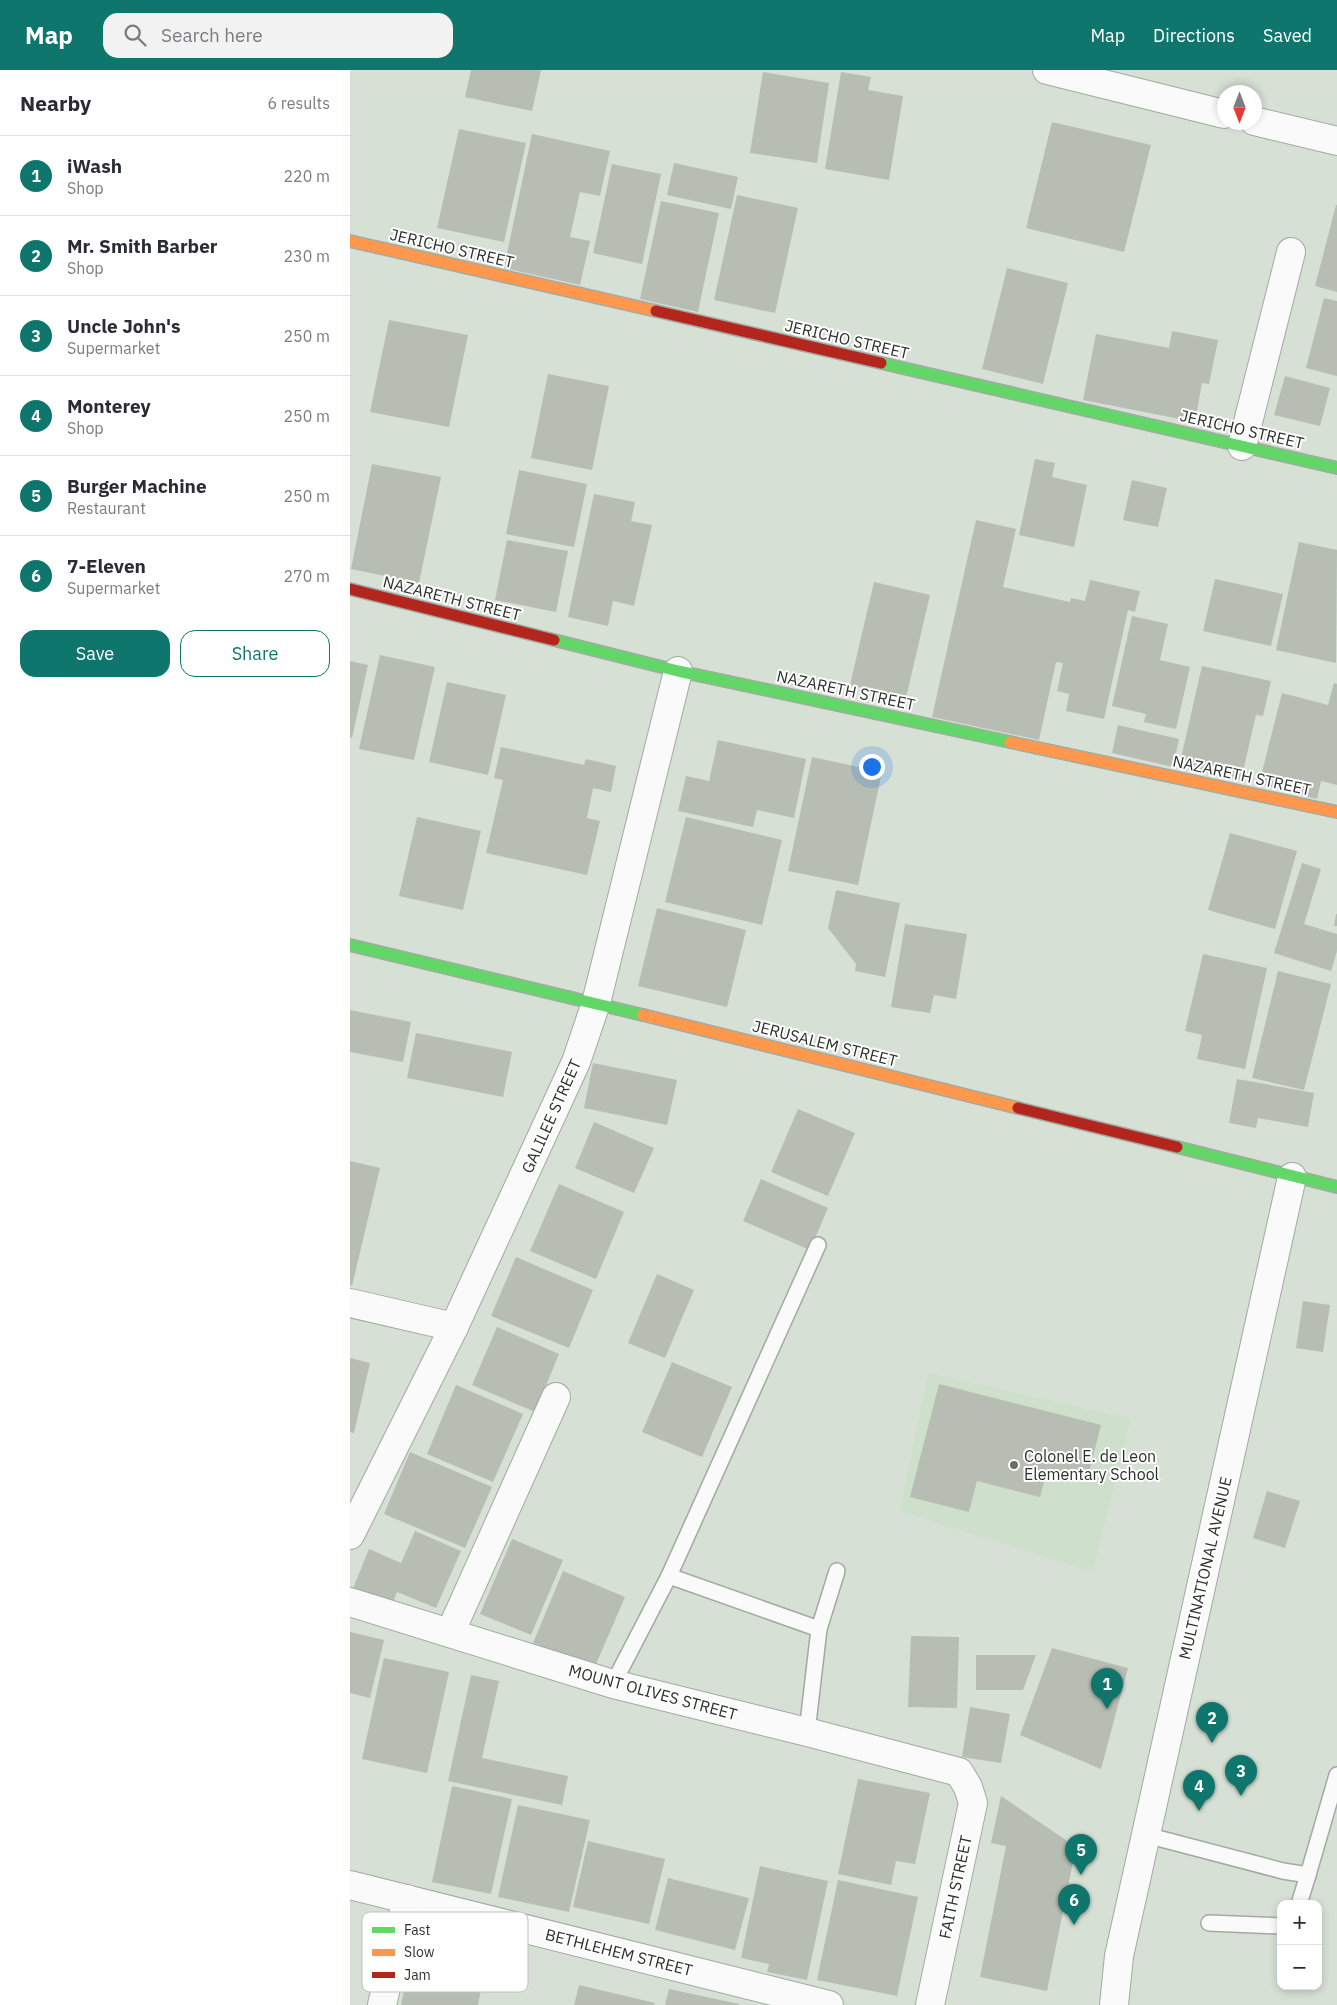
<!DOCTYPE html>
<meta charset="utf-8">
<style>
body{margin:0;font-family:"IBM Plex Sans",sans-serif;background:#f2f2f3;color:#2b2b33}
.controls{position:absolute;right:15px;bottom:15px;display:grid;overflow:hidden;border-radius:10px;box-shadow:0 2px 8px #0003}
.controls button{width:45px;height:45px;display:grid;place-items:center;padding:0;border:0;border-bottom:1px solid #e1e1e2;background:#fff;color:#2b2b33;font:25px sans-serif}
.compass{position:absolute;left:867px;top:15px;width:45px;height:45px;border-radius:50%;background:#fff;box-shadow:0 2px 8px #0003;rotate:180deg}
.you{position:absolute;left:521px;top:696px;width:18px;height:18px;margin:-12px;border:4px solid #fff;border-radius:50%;background:#1a73e8;box-shadow:0 0 0 8px #1a73e833}
.badge{display:grid;place-items:center;width:32px;height:32px;border-radius:50%;background:#0f766e;color:#fff;font-size:16px;font-weight:700}
.pin{position:absolute;translate:-50% -41px;filter:drop-shadow(0 1px 2px #0008)}
.pin::after{content:'';position:absolute;top:26px;width:18px;height:15px;background:inherit;clip-path:polygon(0 0,100% 0,50% 100%)}
.list{margin:0;padding:0;list-style:none}
h2{display:flex;justify-content:space-between;align-items:center;height:65px;margin:0;padding:0 20px;font-size:21px}
h2 small{font-size:16px;font-weight:400;color:#7c7c81}
.list li{display:grid;grid-template-columns:32px 1fr auto;gap:15px;align-items:center;box-sizing:border-box;height:80px;padding:0 20px;border-top:1px solid #e1e1e2}
.list b{display:block;font-size:19px;white-space:nowrap}
.list p{margin:0;font-size:16px;white-space:nowrap;color:#7c7c81}
.list em{font-size:16px;font-style:normal;color:#7c7c81}
.actions{display:flex;gap:10px;padding:15px 20px}
.actions a{flex:1;padding:11px 0;border:1px solid #0f766e;border-radius:15px;text-align:center;font-size:18px;color:#0f766e}
.actions .main{background:#0f766e;color:#fff}
.icon{flex:none;width:28px;height:28px;fill:none;stroke:currentColor;stroke-width:2;stroke-linecap:round;stroke-linejoin:round}
.map{position:relative;flex:none;width:987px;height:1935px;overflow:hidden}
header{display:flex;align-items:center;gap:30px;box-sizing:border-box;height:70px;padding:0 25px;background:#0f766e;color:#fff}
header strong{font-size:24px}
nav{display:flex;gap:28px;margin-inline-start:auto;font-size:18px}
.search{width:350px;height:45px;background:#f2f2f3;display:flex;align-items:center;gap:12px;box-sizing:border-box;padding:0 18px;border-radius:15px;color:#7c7c81;font-size:19px}
main{display:flex}
aside{flex:1;background:#fff}
.map>svg:first-child{display:block}
.built{fill:#cedfcc}
.building{fill:#b7bdb3}
.lines{fill:none;stroke-linecap:round;stroke-linejoin:round}
.lane-casing{stroke:#a2aaa2;stroke-width:18}
.street-casing{stroke:#a2aaa2;stroke-width:30}
.fast-casing{stroke:#a2aaa2;stroke-width:14}
.slow-casing{stroke:#a2aaa2;stroke-width:14}
.jam-casing{stroke:#a2aaa2;stroke-width:14}
.lane{stroke:#f9faf9;stroke-width:15}
.street{stroke:#f9faf9;stroke-width:28}
.fast{stroke:#63d668;stroke-width:11}
.slow{stroke:#ff974d;stroke-width:11}
.jam{stroke:#b3261e;stroke-width:11}
.poi-dot{fill:#676f66;stroke:#fff;stroke-width:2}
.labels{text-anchor:middle;dominant-baseline:central;stroke-width:4;stroke-linejoin:round;paint-order:stroke}
.street-label{font-size:16px;fill:#2b322a;stroke:#fff}
.poi-label{font-size:16px;fill:#2b322a;stroke:#fff;text-anchor:start}
.key{fill:#fff;stroke:#bfc2bf;stroke-width:1}
.key-label{font-size:14px;fill:#2b322a}
</style>
<header>
<strong>Map</strong>
<div class="search"><svg class="icon" aria-label="search" viewBox="0 0 24 24"><circle cx="10" cy="10" r="6"/><path d="M15 15l6 6"/></svg>Search here</div>
<nav><a>Map</a><a>Directions</a><a>Saved</a></nav>
</header>
<main>
<aside>
<h2>Nearby<small>6 results</small></h2>
<ul class="list">
<li><span class="badge">1</span><div><b>iWash</b><p>Shop</p></div><em>220 m</em></li>
<li><span class="badge">2</span><div><b>Mr. Smith Barber</b><p>Shop</p></div><em>230 m</em></li>
<li><span class="badge">3</span><div><b>Uncle John's</b><p>Supermarket</p></div><em>250 m</em></li>
<li><span class="badge">4</span><div><b>Monterey</b><p>Shop</p></div><em>250 m</em></li>
<li><span class="badge">5</span><div><b>Burger Machine</b><p>Restaurant</p></div><em>250 m</em></li>
<li><span class="badge">6</span><div><b>7-Eleven</b><p>Supermarket</p></div><em>270 m</em></li>
</ul>
<div class="actions"><a class="main">Save</a><a>Share</a></div>
</aside>
<div class="map">
<svg width="987" height="1935" viewBox="0 0 987 1935">
<rect width="100%" height="100%" fill="#d6e0d5"/>
<polygon class="built" points="578,1303 781,1349 743,1502 550,1441"/>
<g class="building">
<polygon points="121,0 191,0 182,41 115,27"/>
<polygon points="413,2 479,13 467,93 400,83"/>
<polygon points="491,2 521,7 518,20 553,26 539,110 475,99"/>
<polygon points="702,52 801,75 774,182 676,158"/>
<polygon points="109,59 176,73 154,172 87,158"/>
<polygon points="182,64 260,81 250,126 230,122 220,167 240,171 230,215 154,198"/>
<polygon points="324,93 388,107 381,139 317,125"/>
<polygon points="262,94 311,104 292,194 243,183"/>
<polygon points="387,125 448,138 425,243 364,230"/>
<polygon points="311,131 369,143 348,242 290,229"/>
<polygon points="986,135 987,135 987,222 965,216"/>
<polygon points="657,198 718,213 693,314 632,299"/>
<polygon points="974,228 987,231 987,306 956,298"/>
<polygon points="39,250 118,265 99,357 20,342"/>
<polygon points="822,261 868,270 859,314 852,313 845,352 733,330 746,264 819,278"/>
<polygon points="198,304 259,316 242,400 181,388"/>
<polygon points="935,306 980,318 970,356 924,345"/>
<polygon points="685,389 705,393 702,407 737,415 724,477 669,465"/>
<polygon points="22,394 91,407 69,513 1,499"/>
<polygon points="169,400 237,414 224,477 156,464"/>
<polygon points="782,410 817,418 808,457 773,450"/>
<polygon points="244,424 285,432 281,451 302,455 284,536 263,531 258,556 218,547"/>
<polygon points="626,450 666,459 653,517 720,532 721,528 735,531 740,510 790,521 785,542 778,540 754,649 716,641 719,624 707,621 713,593 706,592 689,670 582,647"/>
<polygon points="157,470 218,481 206,542 145,530"/>
<polygon points="949,472 987,480 986,593 926,580"/>
<polygon points="865,509 933,524 921,576 853,561"/>
<polygon points="524,512 580,525 556,628 500,615"/>
<polygon points="782,546 818,554 810,590 840,597 826,659 794,652 796,644 762,636"/>
<polygon points="30,585 85,597 64,690 9,679"/>
<polygon points="0,591 18,595 2,668 0,667"/>
<polygon points="852,596 921,611 913,646 906,645 891,710 829,697"/>
<polygon points="97,612 156,625 138,705 79,692"/>
<polygon points="984,613 987,614 987,715 971,711 967,729 909,714 932,623 978,635"/>
<polygon points="768,655 829,669 823,697 762,683"/>
<polygon points="368,670 456,689 444,748 407,740 403,757 328,741 336,706 359,711"/>
<polygon points="151,677 234,695 236,689 266,696 261,722 243,718 237,748 250,751 237,805 136,783 153,710 144,708"/>
<polygon points="462,687 532,702 508,815 438,801"/>
<polygon points="67,747 131,761 113,840 49,826"/>
<polygon points="336,747 432,770 412,855 315,832"/>
<polygon points="880,763 947,781 925,859 858,840"/>
<polygon points="952,793 971,799 954,854 987,864 987,881 981,901 924,883"/>
<polygon points="486,820 550,833 535,907 505,901 506,894 478,858"/>
<polygon points="307,838 396,860 377,937 288,916"/>
<polygon points="986,844 987,844 987,856 984,856"/>
<polygon points="555,854 617,864 606,929 584,925 580,943 541,937"/>
<polygon points="853,884 917,898 895,999 847,989 852,965 835,961"/>
<polygon points="928,901 981,914 954,1020 902,1008"/>
<polygon points="0,940 61,952 53,992 0,982"/>
<polygon points="66,963 162,982 153,1027 57,1008"/>
<polygon points="243,993 327,1010 317,1055 234,1038"/>
<polygon points="887,1009 964,1023 958,1057 908,1048 906,1058 879,1053"/>
<polygon points="448,1039 505,1063 478,1126 421,1102"/>
<polygon points="244,1052 304,1078 284,1123 225,1098"/>
<polygon points="0,1091 30,1098 2,1216 0,1215"/>
<polygon points="411,1109 478,1138 460,1180 393,1151"/>
<polygon points="209,1114 274,1142 246,1209 180,1181"/>
<polygon points="166,1187 243,1220 219,1278 141,1246"/>
<polygon points="307,1204 344,1220 315,1288 278,1273"/>
<polygon points="953,1231 980,1235 973,1282 946,1278"/>
<polygon points="147,1257 209,1284 185,1342 122,1315"/>
<polygon points="0,1288 20,1293 4,1363 0,1362"/>
<polygon points="322,1292 382,1317 352,1387 292,1362"/>
<polygon points="589,1314 751,1355 737,1410 697,1400 690,1427 627,1411 619,1442 560,1427"/>
<polygon points="106,1315 173,1344 143,1412 77,1384"/>
<polygon points="60,1382 142,1417 115,1478 34,1444"/>
<polygon points="917,1421 950,1431 935,1478 903,1468"/>
<polygon points="65,1461 111,1481 86,1538 47,1522 41,1537 2,1521 19,1479 51,1493"/>
<polygon points="162,1469 213,1490 181,1565 130,1544"/>
<polygon points="213,1501 275,1527 244,1599 183,1573"/>
<polygon points="0,1562 34,1570 20,1628 0,1623"/>
<polygon points="561,1566 609,1567 607,1638 558,1637"/>
<polygon points="702,1578 778,1598 751,1699 670,1665"/>
<polygon points="626,1585 686,1585 673,1620 626,1620"/>
<polygon points="34,1588 99,1602 77,1703 12,1689"/>
<polygon points="121,1605 149,1611 132,1688 218,1706 212,1735 98,1711"/>
<polygon points="620,1637 660,1644 651,1693 612,1687"/>
<polygon points="508,1709 580,1723 565,1794 546,1791 541,1815 488,1804"/>
<polygon points="102,1716 162,1729 141,1824 82,1812"/>
<polygon points="651,1726 726,1777 697,1921 630,1907 656,1776 641,1773"/>
<polygon points="168,1735 240,1750 219,1842 148,1827"/>
<polygon points="238,1771 315,1789 299,1854 223,1837"/>
<polygon points="410,1796 478,1811 457,1910 417,1902 419,1894 391,1888"/>
<polygon points="318,1808 399,1828 385,1880 305,1860"/>
<polygon points="488,1810 568,1827 547,1926 467,1910"/>
<polygon points="62,1880 136,1895 128,1935 51,1935"/>
<polygon points="229,1915 305,1933 304,1935 224,1935"/>
<polygon points="319,1919 389,1934 389,1935 315,1935"/>
</g>
<g class="lines">
<defs>
<g id="lane">
<polyline points="319,1506 469,1559"/>
<polyline points="263,1614 319,1506 468,1175"/>
<polyline points="457,1662 469,1559 487,1501"/>
<polyline points="796,1765 933,1801 958,1805 987,1705"/>
<polyline points="949,1834 958,1805"/>
<polyline points="859,1853 931,1856"/>
</g>
<g id="street">
<polyline points="697,0 874,44"/>
<polyline points="904,51 987,71"/>
<polyline points="892,376 941,182"/>
<polyline points="0,1233 104,1257"/>
<polyline points="0,1465 104,1257 226,992 246,933 328,601"/>
<polyline points="0,1532 263,1614 457,1662 609,1702 618,1717 623,1733 580,1935"/>
<polyline points="100,1563 206,1327"/>
<polyline points="0,1815 479,1935"/>
<polyline points="32,1935 57,1829"/>
<polyline points="764,1935 769,1886 942,1107"/>
</g>
<g id="fast">
<polyline points="531,293 987,398"/>
<polyline points="204,570 328,601 660,672"/>
<polyline points="0,875 293,945"/>
<polyline points="827,1077 987,1117"/>
</g>
<g id="slow">
<polyline points="0,171 306,241"/>
<polyline points="660,672 987,742"/>
<polyline points="293,945 668,1038"/>
</g>
<g id="jam">
<polyline points="306,241 531,293"/>
<polyline points="0,519 204,570"/>
<polyline points="668,1038 827,1077"/>
</g>
</defs>
<use href="#lane" class="lane-casing"/>
<use href="#street" class="street-casing"/>
<use href="#fast" class="fast-casing"/>
<use href="#slow" class="slow-casing"/>
<use href="#jam" class="jam-casing"/>
<use href="#lane" class="lane"/>
<use href="#street" class="street"/>
<use href="#fast" class="fast"/>
<use href="#slow" class="slow"/>
<use href="#jam" class="jam"/>
</g>
<circle class="poi-dot" cx="664" cy="1395" r="5"/>
<g class="labels">
<g class="street-label">
<text transform="translate(102 178) rotate(13)">JERICHO STREET</text>
<text transform="translate(497 269) rotate(13)">JERICHO STREET</text>
<text transform="translate(892 359) rotate(13)">JERICHO STREET</text>
<text transform="translate(102 528) rotate(14)">NAZARETH STREET</text>
<text transform="translate(496 620) rotate(12)">NAZARETH STREET</text>
<text transform="translate(892 705) rotate(12)">NAZARETH STREET</text>
<text transform="translate(475 973) rotate(14)">JERUSALEM STREET</text>
<text transform="translate(201 1046) rotate(-66)">GALILEE STREET</text>
<text transform="translate(855 1498) rotate(-77)">MULTINATIONAL AVENUE</text>
<text transform="translate(303 1622) rotate(15)">MOUNT OLIVES STREET</text>
<text transform="translate(605 1817) rotate(-78)">FAITH STREET</text>
<text transform="translate(269 1882) rotate(14)">BETHLEHEM STREET</text>
</g>
<g class="poi-label">
<text x="674" y="1386">Colonel E. de Leon<tspan x="674" dy="18">Elementary School</tspan></text>
</g>
</g>
<rect x="12" y="1842" width="166" height="80" rx="8" class="key"/>
<rect x="22" y="1857" width="23" height="6" fill="#63d668"/>
<rect x="22" y="1879" width="23" height="7" fill="#ff974d"/>
<rect x="22" y="1902" width="23" height="6" fill="#b3261e"/>
<g class="key-label">
<text x="54" y="1865">Fast</text>
<text x="54" y="1887">Slow</text>
<text x="54" y="1910">Jam</text>
</g>
</svg>
<div class="controls">
<button>+</button>
<button>−</button>
</div>
<svg class="compass" viewBox="-18 -18 36 36"><path d="M0-13l5 13h-10z" fill="#e53935"/><path d="M0 13l5-13h-10z" fill="#7c7c81"/></svg>
<div class="you"></div>
<div class="pin badge" style="left:757px;top:1639px">1</div>
<div class="pin badge" style="left:862px;top:1673px">2</div>
<div class="pin badge" style="left:891px;top:1726px">3</div>
<div class="pin badge" style="left:849px;top:1741px">4</div>
<div class="pin badge" style="left:731px;top:1805px">5</div>
<div class="pin badge" style="left:724px;top:1855px">6</div>
</div>
</main>
